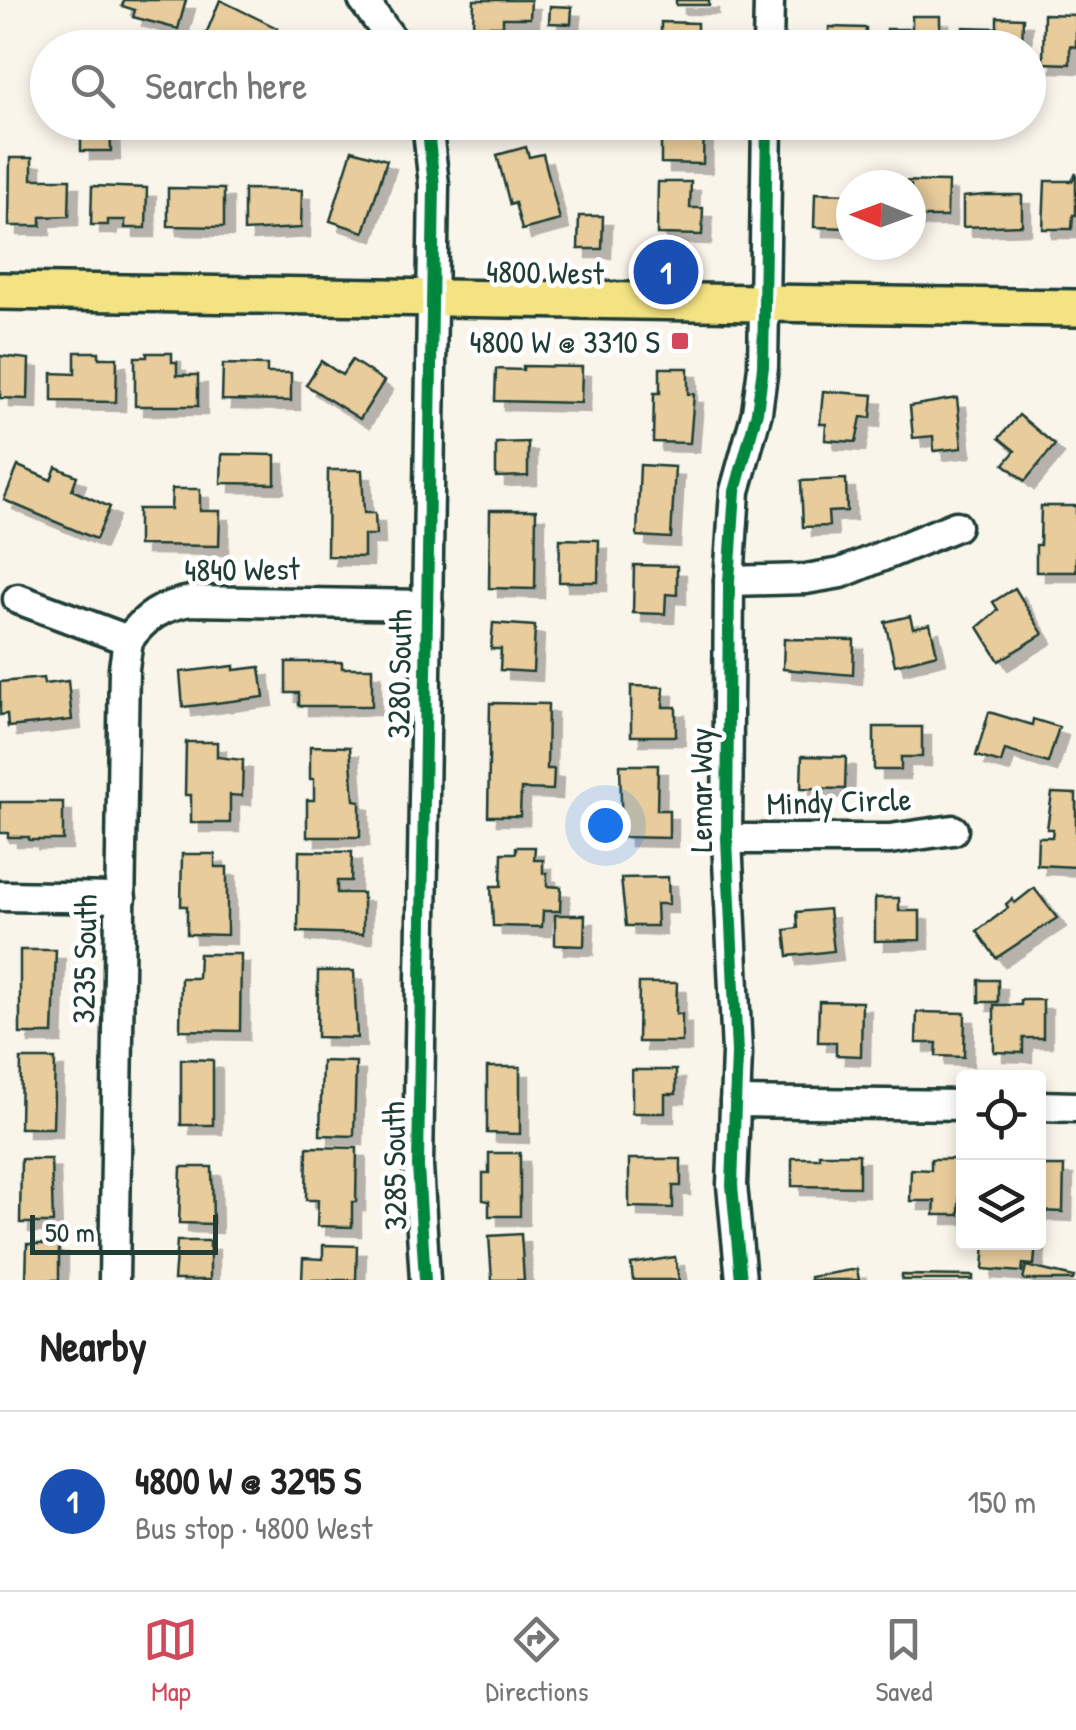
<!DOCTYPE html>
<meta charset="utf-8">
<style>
body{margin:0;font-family:"Patrick Hand",sans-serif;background:#f6f6f6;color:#222}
.controls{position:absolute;right:30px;bottom:30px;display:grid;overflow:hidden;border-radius:10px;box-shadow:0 5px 15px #0003}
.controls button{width:90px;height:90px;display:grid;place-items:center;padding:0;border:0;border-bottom:2px solid #e0e0e0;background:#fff;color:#222;font:50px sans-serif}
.compass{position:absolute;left:836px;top:170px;width:90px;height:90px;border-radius:50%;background:#fff;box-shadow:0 5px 15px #0003;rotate:271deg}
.scale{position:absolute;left:30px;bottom:25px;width:188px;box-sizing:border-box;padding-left:10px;border:5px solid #1f3d34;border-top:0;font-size:28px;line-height:35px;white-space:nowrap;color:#1f3d34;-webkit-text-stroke:8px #fff;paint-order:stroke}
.you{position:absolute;left:605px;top:825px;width:35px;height:35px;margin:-25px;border:8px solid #fff;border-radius:50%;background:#1a73e8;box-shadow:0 0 0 15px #1a73e833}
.badge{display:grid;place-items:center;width:65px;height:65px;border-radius:50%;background:#d1495b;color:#fff;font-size:32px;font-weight:700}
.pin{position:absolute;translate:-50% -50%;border:5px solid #fff;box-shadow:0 2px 10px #0006}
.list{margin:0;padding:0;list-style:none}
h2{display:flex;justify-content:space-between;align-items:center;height:130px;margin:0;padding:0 40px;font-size:42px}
h2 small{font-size:32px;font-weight:400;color:#767676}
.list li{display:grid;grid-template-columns:65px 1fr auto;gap:30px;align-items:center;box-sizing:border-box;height:180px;padding:0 40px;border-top:2px solid #e0e0e0}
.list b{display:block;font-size:38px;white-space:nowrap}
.list p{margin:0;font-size:32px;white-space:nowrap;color:#767676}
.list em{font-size:32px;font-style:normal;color:#767676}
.icon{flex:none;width:55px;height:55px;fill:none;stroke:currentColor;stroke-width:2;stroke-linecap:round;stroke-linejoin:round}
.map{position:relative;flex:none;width:1076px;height:1280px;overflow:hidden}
.search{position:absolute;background:#fff;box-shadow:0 5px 15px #0003;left:30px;right:30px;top:30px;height:110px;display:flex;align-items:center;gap:25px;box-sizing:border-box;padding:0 35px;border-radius:55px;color:#767676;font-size:38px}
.sheet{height:310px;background:#fff}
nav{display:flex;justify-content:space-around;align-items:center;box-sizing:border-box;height:140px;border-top:2px solid #e0e0e0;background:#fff;font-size:28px;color:#767676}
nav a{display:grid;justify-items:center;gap:5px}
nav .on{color:#d1495b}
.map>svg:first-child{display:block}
.building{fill:#e8cc9c;stroke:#1f3d34;stroke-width:2.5;filter:url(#shadow)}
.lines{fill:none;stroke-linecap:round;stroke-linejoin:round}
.minor-casing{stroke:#1f3d34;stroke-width:35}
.major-casing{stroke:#1f3d34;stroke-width:42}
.minor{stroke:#fff;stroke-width:28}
.major{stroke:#f4e382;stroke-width:35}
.cycleway-casing{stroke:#fff;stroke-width:19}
.cycleway{stroke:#00873e;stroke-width:12}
.poi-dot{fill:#d1495b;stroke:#fff;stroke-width:4}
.labels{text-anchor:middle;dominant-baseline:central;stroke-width:9;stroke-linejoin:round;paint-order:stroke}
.street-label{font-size:32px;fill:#1f3d34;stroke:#fff}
.poi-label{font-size:32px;fill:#1f3d34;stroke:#fff;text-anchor:end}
</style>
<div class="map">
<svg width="1076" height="1280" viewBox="0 0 1076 1280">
<defs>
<filter id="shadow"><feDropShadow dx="9" dy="9" stdDeviation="0" flood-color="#0004"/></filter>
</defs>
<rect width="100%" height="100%" fill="#faf5eb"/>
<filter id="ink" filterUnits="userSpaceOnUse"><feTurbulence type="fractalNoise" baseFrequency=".01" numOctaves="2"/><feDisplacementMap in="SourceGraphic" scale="20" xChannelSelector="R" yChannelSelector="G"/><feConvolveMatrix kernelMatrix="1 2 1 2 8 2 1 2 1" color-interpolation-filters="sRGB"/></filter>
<g filter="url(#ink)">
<g class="building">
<polygon points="124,0 186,0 178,29 133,17 135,10 122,6"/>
<polygon points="220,0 277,28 269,48 237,48 206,34"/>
<polygon points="474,0 531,0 530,18 503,18 503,26 473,26"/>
<rect x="676" y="0" width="33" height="5"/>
<polygon points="550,6 572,7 571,24 549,23"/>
<polygon points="1044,14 1076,15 1076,47 1070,46 1070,64 1043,63"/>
<polygon points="912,16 940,16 940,48 887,48 887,29 912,29"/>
<polygon points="997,17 1023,18 1022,48 962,48 963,27 997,28"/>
<polygon points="661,22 697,23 697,48 661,48"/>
<polygon points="829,27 866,28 865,48 829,48"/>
<polygon points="81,122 110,122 111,151 81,151"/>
<polygon points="670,122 704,122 703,164 661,163 661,138 670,139"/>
<polygon points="526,147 529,157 543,154 560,220 522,230 515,203 510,205 497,155"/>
<polygon points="352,150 387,160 364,232 330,221"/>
<polygon points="10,158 32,158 32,179 70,179 69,216 41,217 41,226 9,226"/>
<polygon points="1076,173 1076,215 1073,215 1072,229 1043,229 1045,181 1072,181"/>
<polygon points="887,181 948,182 947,217 913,217 911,227 911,185 887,185"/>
<polygon points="658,182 691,182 690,208 703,208 702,235 657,234"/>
<polygon points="92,186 147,188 146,228 125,228 125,220 108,220 108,225 91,225"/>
<polygon points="168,188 224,189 224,227 168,226"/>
<polygon points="244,189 302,190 301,228 244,231"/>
<polygon points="815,193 851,194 851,228 814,227"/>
<polygon points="986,195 1022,195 1022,225 963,227 963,197"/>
<polygon points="579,216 603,216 602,249 578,249"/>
<polygon points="75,352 99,352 99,358 117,358 116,402 52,401 52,373 75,374"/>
<polygon points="147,353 172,353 172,362 177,362 177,375 198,375 198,406 135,406 135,357 147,357"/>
<polygon points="0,356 29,359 28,399 0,398"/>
<polygon points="352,360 384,381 360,419 306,385 321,361 342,375"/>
<polygon points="223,364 267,365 267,373 291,373 291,401 222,400"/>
<polygon points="523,366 582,367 581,403 495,401 496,369 523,370"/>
<polygon points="660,368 688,368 688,394 694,394 690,443 653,442 654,393 660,393"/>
<polygon points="823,391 873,395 871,418 861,417 856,442 825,440 826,424 820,424"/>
<polygon points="957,398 962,448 934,451 933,436 913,438 910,406"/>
<polygon points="1019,415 1055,445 1025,481 1004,464 1015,451 999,438"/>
<polygon points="528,442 528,476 496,477 496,443"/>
<polygon points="222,454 275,455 275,484 221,483"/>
<polygon points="640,465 675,467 671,538 637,536"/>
<polygon points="18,466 51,480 56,467 77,476 72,490 110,507 96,539 4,500"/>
<polygon points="328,470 362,470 364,513 375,513 376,535 364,535 364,557 327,556"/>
<polygon points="846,479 847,511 828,512 829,526 803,527 801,481"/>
<polygon points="172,489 200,489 200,511 220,511 219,546 138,545 138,509 171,509"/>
<polygon points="1041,506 1076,506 1076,572 1036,572 1036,545 1040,545"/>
<polygon points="490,510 536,510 535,589 489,588"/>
<polygon points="560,539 599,540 598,582 559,582"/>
<polygon points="634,565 677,566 677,595 666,594 665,614 633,613"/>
<polygon points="1015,588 1043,634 999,661 978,627 998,610 993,602"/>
<polygon points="910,616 913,628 930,624 937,654 895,665 885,622"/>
<polygon points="493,623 535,626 533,672 500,670 501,649 491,649"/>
<polygon points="784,639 854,640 853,675 783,669"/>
<polygon points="286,662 342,662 342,668 372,668 372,706 299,706 299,693 286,693"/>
<polygon points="234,666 234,670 260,667 264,697 183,707 180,672"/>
<polygon points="43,678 44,684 68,681 72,720 8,727 7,714 0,715 0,682"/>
<polygon points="631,686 664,687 663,707 676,707 676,736 631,736"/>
<polygon points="490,703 548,704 547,769 554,769 553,790 521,789 520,816 488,816"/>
<polygon points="989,712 1032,725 1033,719 1059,727 1048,763 1005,750 1001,763 976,756"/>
<polygon points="874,727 922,727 922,757 901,757 901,770 874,770"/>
<polygon points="186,742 217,742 217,757 243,760 242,796 230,795 230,823 191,823 191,795 185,795"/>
<polygon points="310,746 350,747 354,800 360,801 360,837 307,837 307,800 314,800 314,779 310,779"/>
<polygon points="802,756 846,757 845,789 801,788"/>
<polygon points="620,765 658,765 657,810 669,810 669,838 622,837"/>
<polygon points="1052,793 1076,794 1076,867 1037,865 1038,837 1052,837 1053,829 1047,829"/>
<polygon points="0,802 63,802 63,840 29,840 29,837 8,837 8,833 0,833"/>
<polygon points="516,847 535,847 534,860 543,860 543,873 547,873 547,886 561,887 560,911 543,911 542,927 493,926 491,886 501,886 502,853 516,853"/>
<polygon points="299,851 352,852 351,881 337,881 337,893 363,893 363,934 298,932"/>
<polygon points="182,854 215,854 215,867 227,867 227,935 187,934 187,906 181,906"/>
<polygon points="668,877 669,904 656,904 657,926 626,926 621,878"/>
<polygon points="1034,888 1057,918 996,958 977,931 1008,908 1006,904 1012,899 1015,903"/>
<polygon points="875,898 899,898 899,911 920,911 920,940 875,941"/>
<polygon points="829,909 834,951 788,956 785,930 798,928 797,912"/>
<polygon points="555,915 585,915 584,946 555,945"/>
<polygon points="20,950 56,950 53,1034 20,1034"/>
<polygon points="199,954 241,954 240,1031 180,1030 181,978 198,978"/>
<polygon points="318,971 354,971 357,1038 317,1037"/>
<rect x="979" y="980" width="19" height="22"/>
<polygon points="639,983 677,983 676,1014 682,1014 682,1042 638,1042"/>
<polygon points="1021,1000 1043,1000 1043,1038 1023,1038 1023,1053 994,1052 994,1005 1021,1005"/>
<polygon points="819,1001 862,1002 861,1056 836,1055 836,1042 818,1042"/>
<polygon points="917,1012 965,1013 964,1057 936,1056 937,1043 916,1043"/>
<polygon points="21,1059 55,1059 53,1128 20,1128"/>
<polygon points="181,1059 213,1060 213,1125 181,1125"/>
<polygon points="322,1061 356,1062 354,1136 320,1135"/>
<polygon points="487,1067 520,1067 520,1134 487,1133"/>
<polygon points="632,1070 676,1070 676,1094 665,1094 665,1113 632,1113"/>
<polygon points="307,1147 357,1148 356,1202 352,1202 352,1227 317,1226 318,1200 306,1200"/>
<polygon points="489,1153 520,1153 520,1216 489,1216 489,1201 483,1200 483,1173 489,1173"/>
<polygon points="819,1154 859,1154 859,1187 792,1186 792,1158 819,1158"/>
<polygon points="21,1159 51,1159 53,1223 20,1223"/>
<polygon points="629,1159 681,1159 681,1186 673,1186 673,1208 629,1207"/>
<polygon points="931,1159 960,1159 959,1215 934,1215 935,1201 910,1201 911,1169 931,1170"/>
<polygon points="1038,1166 1064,1166 1063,1212 1038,1211"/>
<polygon points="181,1167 212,1167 213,1224 179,1223"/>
<polygon points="521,1234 524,1280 492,1280 489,1236"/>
<polygon points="177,1241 210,1241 210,1280 174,1280"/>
<polygon points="985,1242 1036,1242 1034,1265 1023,1264 1022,1272 983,1269"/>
<polygon points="27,1244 59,1244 59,1280 26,1280"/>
<polygon points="323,1245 357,1246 356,1280 302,1280 303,1258 323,1259"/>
<polygon points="675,1257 679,1280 633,1280 631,1264"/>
<polygon points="1026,1266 1074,1277 1073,1280 1023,1280"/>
<polygon points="857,1269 859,1280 810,1280 810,1277"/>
<polygon points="902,1275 973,1276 973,1280 902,1280"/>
</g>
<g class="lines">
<defs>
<g id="minor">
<polyline points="363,0 398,48"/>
<polyline points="768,48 769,0"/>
<polyline points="729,581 806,579 841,573 956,526"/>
<path d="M18,599L128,640C145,617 162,606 190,601L428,605"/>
<polyline points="727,839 890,839 953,830"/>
<polyline points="0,896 121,898"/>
<polyline points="735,1102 964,1105"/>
<polyline points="1038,1106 1076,1107"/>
<polyline points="114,1280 124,668 128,640"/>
<polyline points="425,1280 418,1166 434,185 427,122"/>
<polyline points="741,1280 732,1185 737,1053 727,839 729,581 735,491 757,412 763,367 767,122"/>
</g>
<polyline id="major" points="0,291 1076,308"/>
</defs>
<use href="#minor" class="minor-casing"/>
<use href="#major" class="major-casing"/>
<use href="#minor" class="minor"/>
<use href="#major" class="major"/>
<defs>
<g id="cycleway">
<polyline points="425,1280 418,1166 434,185 427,122"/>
<polyline points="741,1280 732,1185 737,1053 727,839 729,581 735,491 757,412 763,367 767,122"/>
</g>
</defs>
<use href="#cycleway" class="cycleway-casing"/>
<use href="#cycleway" class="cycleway"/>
</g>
</g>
<rect class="poi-dot" x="670" y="331" width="20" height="20" rx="5"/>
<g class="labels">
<g class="street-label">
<text transform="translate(545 272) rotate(1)">4800 West</text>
<text transform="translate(242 569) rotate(-1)">4840 West</text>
<text transform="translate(399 674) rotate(-89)">3280 South</text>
<text transform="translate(700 790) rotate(-90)">Lemar Way</text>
<text transform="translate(839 801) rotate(-2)">Mindy Circle</text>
<text transform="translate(84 959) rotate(-89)">3235 South</text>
<text transform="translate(394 1166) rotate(-91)">3285 South</text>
</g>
<g class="poi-label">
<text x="660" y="341">4800 W @ 3310 S</text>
</g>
</g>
</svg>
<div class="controls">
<button><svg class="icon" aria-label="locate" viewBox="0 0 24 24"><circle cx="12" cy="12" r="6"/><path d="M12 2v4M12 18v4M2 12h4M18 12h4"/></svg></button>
<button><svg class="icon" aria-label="layers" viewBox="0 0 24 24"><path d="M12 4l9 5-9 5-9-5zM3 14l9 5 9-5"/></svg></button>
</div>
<svg class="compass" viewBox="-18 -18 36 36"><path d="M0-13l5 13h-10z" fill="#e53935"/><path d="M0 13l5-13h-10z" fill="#767676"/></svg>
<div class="scale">50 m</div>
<div class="you"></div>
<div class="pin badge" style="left:666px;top:272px;background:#1a4fb4">1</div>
<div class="search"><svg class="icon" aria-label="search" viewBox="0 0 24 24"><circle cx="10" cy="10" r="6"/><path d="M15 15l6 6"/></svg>Search here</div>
</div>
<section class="sheet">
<h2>Nearby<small></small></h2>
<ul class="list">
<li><span class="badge" style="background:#1a4fb4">1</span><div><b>4800 W @ 3295 S</b><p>Bus stop · 4800 West</p></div><em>150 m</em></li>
</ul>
</section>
<nav>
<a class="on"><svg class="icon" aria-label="map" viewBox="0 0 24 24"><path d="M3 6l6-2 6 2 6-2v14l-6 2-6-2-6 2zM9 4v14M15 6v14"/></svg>Map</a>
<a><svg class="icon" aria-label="directions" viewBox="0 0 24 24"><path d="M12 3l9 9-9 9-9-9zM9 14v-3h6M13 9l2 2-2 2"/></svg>Directions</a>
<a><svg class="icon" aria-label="saved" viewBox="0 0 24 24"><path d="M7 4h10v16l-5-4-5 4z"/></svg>Saved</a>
</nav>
